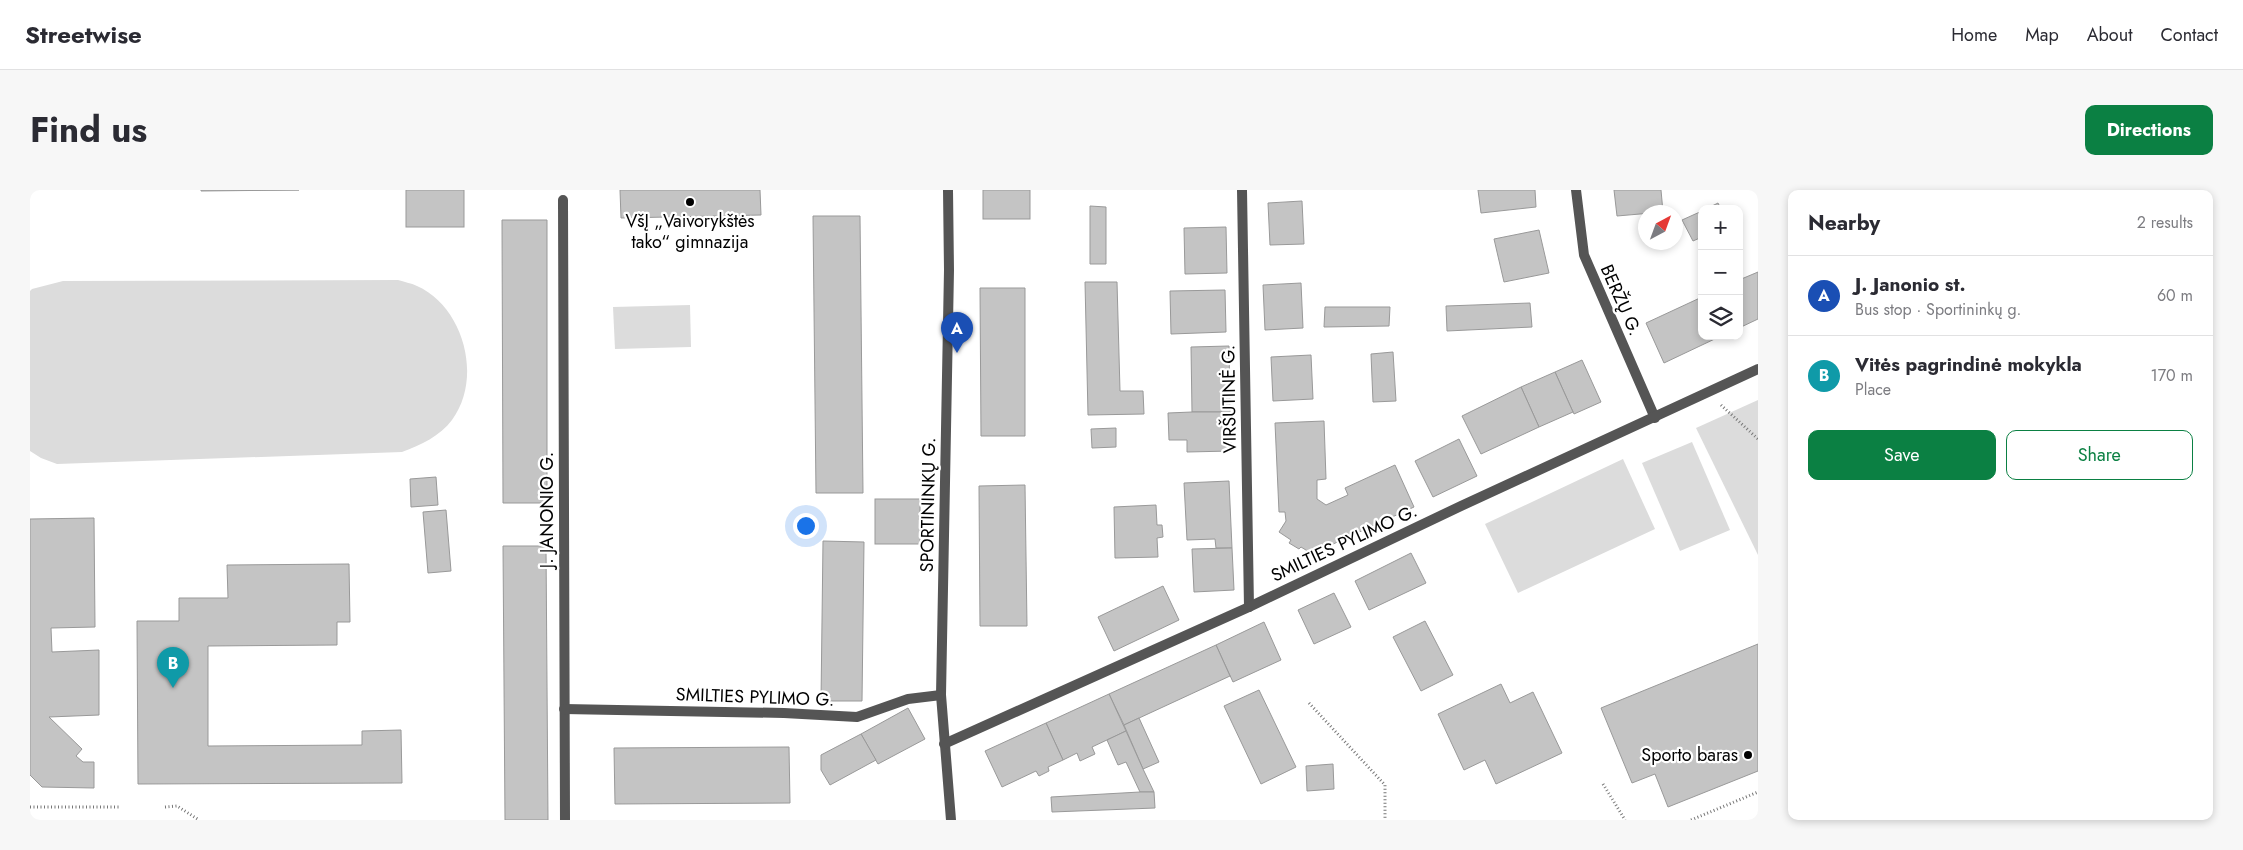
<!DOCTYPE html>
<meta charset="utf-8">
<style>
body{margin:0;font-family:Jost,sans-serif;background:#f7f7f7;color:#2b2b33}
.controls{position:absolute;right:15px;top:15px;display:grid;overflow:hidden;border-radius:10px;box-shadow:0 2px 8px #0003}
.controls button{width:45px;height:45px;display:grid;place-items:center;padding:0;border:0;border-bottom:1px solid #e1e1e2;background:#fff;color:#2b2b33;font:25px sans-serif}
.compass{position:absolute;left:1608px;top:15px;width:45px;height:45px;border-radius:50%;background:#fff;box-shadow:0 2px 8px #0003;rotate:41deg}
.you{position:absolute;left:775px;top:335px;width:18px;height:18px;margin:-12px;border:4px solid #fff;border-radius:50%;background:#1a73e8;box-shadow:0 0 0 8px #1a73e833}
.badge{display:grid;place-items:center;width:32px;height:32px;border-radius:50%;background:#0b8043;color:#fff;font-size:16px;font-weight:700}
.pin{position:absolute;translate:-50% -41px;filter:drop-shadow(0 1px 2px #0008)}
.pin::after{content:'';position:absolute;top:26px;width:18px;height:15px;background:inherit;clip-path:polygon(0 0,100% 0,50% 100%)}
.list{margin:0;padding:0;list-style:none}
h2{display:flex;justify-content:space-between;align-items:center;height:65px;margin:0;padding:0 20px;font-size:21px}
h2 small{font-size:16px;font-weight:400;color:#7c7c81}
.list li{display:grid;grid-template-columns:32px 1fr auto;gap:15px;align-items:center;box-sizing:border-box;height:80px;padding:0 20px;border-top:1px solid #e1e1e2}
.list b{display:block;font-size:19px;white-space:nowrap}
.list p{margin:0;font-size:16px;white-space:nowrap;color:#7c7c81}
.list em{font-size:16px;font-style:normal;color:#7c7c81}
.actions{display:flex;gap:10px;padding:15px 20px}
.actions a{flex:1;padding:11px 0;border:1px solid #0b8043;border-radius:10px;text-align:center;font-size:18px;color:#0b8043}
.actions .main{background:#0b8043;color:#fff}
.icon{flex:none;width:28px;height:28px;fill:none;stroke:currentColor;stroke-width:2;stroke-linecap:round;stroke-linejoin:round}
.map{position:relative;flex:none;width:1728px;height:630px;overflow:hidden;border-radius:10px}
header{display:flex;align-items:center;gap:30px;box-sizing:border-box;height:70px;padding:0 25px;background:#fff;border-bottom:1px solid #e1e1e2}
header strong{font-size:24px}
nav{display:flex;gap:28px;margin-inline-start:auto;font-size:18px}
.intro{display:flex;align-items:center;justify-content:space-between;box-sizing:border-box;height:120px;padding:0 30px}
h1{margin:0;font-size:35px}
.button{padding:12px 22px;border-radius:10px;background:#0b8043;color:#fff;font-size:18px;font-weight:700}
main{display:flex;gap:30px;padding:0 30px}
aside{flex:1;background:#fff;border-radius:10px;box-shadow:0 2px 8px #0003}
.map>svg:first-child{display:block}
.green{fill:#dcdcdc}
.building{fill:#c4c4c4;stroke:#999}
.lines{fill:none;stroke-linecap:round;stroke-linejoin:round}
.path{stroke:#777;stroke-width:3;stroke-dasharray:1 2.5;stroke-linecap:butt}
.minor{stroke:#555;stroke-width:10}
.poi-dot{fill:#000;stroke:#fff;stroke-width:2}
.labels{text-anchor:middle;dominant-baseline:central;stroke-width:4.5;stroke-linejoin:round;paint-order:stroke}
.poi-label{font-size:18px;fill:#000;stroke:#fff}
.street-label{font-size:18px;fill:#000;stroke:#fff}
</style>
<header>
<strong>Streetwise</strong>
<nav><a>Home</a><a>Map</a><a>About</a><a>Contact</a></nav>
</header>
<div class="intro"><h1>Find us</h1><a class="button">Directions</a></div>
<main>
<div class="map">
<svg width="1728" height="630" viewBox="0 0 1728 630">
<rect width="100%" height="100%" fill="#fff"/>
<g class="green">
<path d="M368,90C374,92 381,93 387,96C434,117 453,188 422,230C410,246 391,255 372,262L27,274L11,268L0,261V101L2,99L33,91Z"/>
<polygon points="660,115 661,157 585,159 583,117"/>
<polygon points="1728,210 1728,365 1666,238"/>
<polygon points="1662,252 1700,340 1650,361 1612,273"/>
<polygon points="1593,269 1625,339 1488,403 1455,334"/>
</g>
<g class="building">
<polygon points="171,0 269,0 171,1"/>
<rect x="376" y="0" width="58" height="37"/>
<polygon points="590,0 730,0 731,25 591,28"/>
<rect x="953" y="0" width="47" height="29"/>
<polygon points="1448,0 1505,0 1506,17 1451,23"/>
<polygon points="1584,0 1631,0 1633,22 1587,26"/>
<polygon points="1272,11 1274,54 1240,55 1238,13"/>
<polygon points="1688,13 1691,19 1676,19"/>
<polygon points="1060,16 1076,17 1076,74 1060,74"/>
<polygon points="1672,21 1672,47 1663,51 1652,30"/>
<polygon points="783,26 830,26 833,303 786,303"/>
<polygon points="472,30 517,30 517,313 473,313"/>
<polygon points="1196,37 1197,83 1155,84 1154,38"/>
<polygon points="1509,40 1519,83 1474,92 1464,49"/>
<polygon points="1728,82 1728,129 1709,138 1709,90"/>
<polygon points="1055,92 1087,92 1090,201 1113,201 1114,224 1058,225"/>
<polygon points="1271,93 1273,138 1235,140 1233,95"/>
<polygon points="950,98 995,98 995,246 951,246"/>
<polygon points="1195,100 1196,142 1141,144 1140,101"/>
<polygon points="1672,107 1672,146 1691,146 1634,173 1616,133"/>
<polygon points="1500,113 1502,137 1417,141 1416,116"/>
<polygon points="1295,117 1360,117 1359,136 1294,137"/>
<polygon points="1199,156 1200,222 1162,222 1161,157"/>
<polygon points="1363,162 1366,211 1343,212 1341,164"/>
<polygon points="1281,165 1283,209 1243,211 1241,167"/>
<polygon points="1552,170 1571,212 1544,224 1525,182"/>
<polygon points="1525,182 1543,222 1509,237 1491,197"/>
<polygon points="1491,197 1509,237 1451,264 1432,226"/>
<polygon points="1162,222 1200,222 1201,261 1157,262 1157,250 1139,250 1138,223"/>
<polygon points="1294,231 1296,289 1287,290 1287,309 1296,315 1318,305 1315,298 1365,275 1384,317 1301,355 1299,352 1291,356 1284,365 1271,357 1269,359 1259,353 1261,350 1249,342 1256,331 1255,322 1249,322 1245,233"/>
<polygon points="1086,238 1086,257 1062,258 1061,239"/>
<polygon points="1429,249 1447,286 1403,307 1385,271"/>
<polygon points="406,287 408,315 381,317 380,289"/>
<polygon points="1199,291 1202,358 1186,358 1185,349 1157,350 1154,293"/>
<polygon points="995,295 997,436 950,436 949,296"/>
<rect x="845" y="309" width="45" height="45"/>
<polygon points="1126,315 1127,335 1132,335 1133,347 1127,348 1128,367 1085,368 1084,317"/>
<polygon points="416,320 421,381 398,383 393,322"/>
<polygon points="64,328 65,437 21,438 22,462 69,460 69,525 19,527 52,559 46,566 53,572 64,572 64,598 12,597 0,585 0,329"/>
<polygon points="793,351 834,352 832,511 791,511"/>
<polygon points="473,356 516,356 518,630 475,630"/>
<polygon points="1202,358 1204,400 1164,402 1162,359"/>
<polygon points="1381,363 1396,393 1339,420 1325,391"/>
<polygon points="319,374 320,432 307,432 307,455 178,456 178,556 332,555 332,541 371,540 372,593 108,594 107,431 149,431 149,408 198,408 197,375"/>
<polygon points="1133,396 1149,430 1084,461 1068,427"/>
<polygon points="1304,403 1321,437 1284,454 1268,420"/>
<polygon points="1395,431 1423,485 1391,501 1363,447"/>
<polygon points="1234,432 1251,470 1203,492 1186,455"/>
<polygon points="1728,454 1728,581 1638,617 1625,584 1602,593 1571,518"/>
<polygon points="1186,455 1200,486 1094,535 1079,504"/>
<polygon points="1471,494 1480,513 1503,502 1532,563 1466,594 1455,570 1434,580 1408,524"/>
<polygon points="1229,500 1266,577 1231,594 1194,516"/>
<polygon points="1079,504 1096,541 1062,557 1065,564 1050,571 1047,563 1033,570 1016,533"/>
<polygon points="878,518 895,549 848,574 831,544"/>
<polygon points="1109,528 1129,572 1113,579 1094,535"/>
<polygon points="1016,533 1033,570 1018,577 1019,581 1009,586 1006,581 972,597 955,561"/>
<polygon points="1096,541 1113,579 1124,602 1110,602 1096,572 1088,575 1077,550"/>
<polygon points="831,544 846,570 800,595 791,580 791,565"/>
<polygon points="759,557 760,613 585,614 584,558"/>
<polygon points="1303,574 1304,599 1277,601 1276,576"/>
<polygon points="1110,602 1124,602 1125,618 1022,622 1021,607"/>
</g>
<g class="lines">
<g class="path">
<polyline points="1691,215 1728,249"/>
<polyline points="1279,513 1355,595 1355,630"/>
<polyline points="1573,594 1595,630"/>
<polyline points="0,617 91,617"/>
<polyline points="135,617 147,616 169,630"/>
<polyline points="1661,630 1728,602"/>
</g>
<g class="minor">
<polyline points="918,0 919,80 911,505 921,630"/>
<polyline points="1212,0 1219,417"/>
<polyline points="1546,0 1554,65 1625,228"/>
<polyline points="533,10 535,630"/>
<polyline points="534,519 754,523 827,527 878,509 911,505"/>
<polyline points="914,554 1219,417 1431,316 1728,179"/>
</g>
</g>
<g class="poi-dot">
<circle cx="660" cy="12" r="5"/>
<circle cx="1718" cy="565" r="5"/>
</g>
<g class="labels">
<g class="poi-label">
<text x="660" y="31">VšĮ „Vaivorykštės<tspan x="660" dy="21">tako“ gimnazija</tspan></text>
<text x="1708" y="565" text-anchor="end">Sporto baras</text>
</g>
<g class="street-label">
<text transform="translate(1591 110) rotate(66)">BERŽŲ G.</text>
<text transform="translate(1199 209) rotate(-91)">VIRŠUTINĖ G.</text>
<text transform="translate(898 315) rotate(-89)">SPORTININKŲ G.</text>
<text transform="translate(517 320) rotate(-90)">J. JANONIO G.</text>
<text transform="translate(1314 353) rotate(-25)">SMILTIES PYLIMO G.</text>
<text transform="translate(725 507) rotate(2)">SMILTIES PYLIMO G.</text>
</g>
</g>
</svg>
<div class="controls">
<button>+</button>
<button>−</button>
<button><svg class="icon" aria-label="layers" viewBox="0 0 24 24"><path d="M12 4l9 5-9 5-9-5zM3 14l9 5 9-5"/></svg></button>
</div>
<svg class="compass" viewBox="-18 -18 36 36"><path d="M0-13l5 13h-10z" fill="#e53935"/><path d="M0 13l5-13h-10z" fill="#7c7c81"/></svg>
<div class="you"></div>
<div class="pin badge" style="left:927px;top:163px;background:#1a4fb4">A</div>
<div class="pin badge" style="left:143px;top:498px;background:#0f9aa8">B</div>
</div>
<aside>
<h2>Nearby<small>2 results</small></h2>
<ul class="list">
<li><span class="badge" style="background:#1a4fb4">A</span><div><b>J. Janonio st.</b><p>Bus stop · Sportininkų g.</p></div><em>60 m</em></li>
<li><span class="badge" style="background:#0f9aa8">B</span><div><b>Vitės pagrindinė mokykla</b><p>Place</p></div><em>170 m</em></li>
</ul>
<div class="actions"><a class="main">Save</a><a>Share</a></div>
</aside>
</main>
